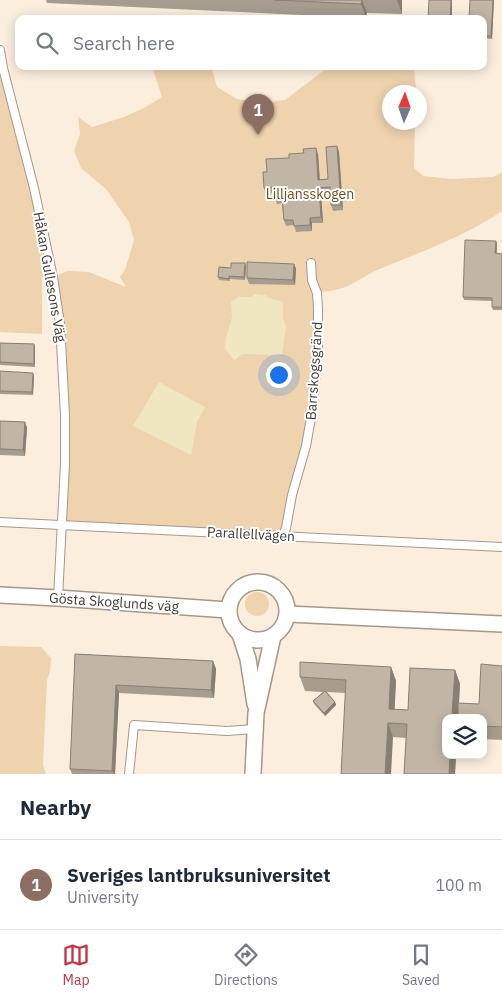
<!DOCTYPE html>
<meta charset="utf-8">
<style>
body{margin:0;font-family:"IBM Plex Sans",sans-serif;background:#f6f6f7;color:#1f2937}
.controls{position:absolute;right:15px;bottom:15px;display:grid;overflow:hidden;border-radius:10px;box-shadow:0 2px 12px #0003}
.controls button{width:45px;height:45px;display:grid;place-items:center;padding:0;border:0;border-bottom:1px solid #e0e1e3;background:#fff;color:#1f2937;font:25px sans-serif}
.compass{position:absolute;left:382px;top:85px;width:45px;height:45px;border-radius:50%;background:#fff;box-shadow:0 2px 12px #0003;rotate:2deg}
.you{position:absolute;left:278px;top:374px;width:18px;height:18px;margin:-12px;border:4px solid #fff;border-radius:50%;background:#1a73e8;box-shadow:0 0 0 8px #1a73e833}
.badge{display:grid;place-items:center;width:32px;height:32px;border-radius:50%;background:#c33345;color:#fff;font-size:16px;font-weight:700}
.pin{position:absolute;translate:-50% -41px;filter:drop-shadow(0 1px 2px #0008)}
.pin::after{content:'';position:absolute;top:26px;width:18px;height:15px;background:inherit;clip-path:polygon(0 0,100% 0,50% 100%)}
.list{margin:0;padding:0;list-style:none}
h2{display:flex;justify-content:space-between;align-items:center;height:65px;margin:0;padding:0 20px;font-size:21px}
h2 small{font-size:16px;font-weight:400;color:#747a83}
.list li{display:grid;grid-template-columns:32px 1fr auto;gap:15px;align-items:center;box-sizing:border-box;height:90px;padding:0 20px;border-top:1px solid #e0e1e3}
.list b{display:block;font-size:19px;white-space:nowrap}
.list p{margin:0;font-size:16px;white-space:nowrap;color:#747a83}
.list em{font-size:16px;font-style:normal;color:#747a83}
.icon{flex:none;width:28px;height:28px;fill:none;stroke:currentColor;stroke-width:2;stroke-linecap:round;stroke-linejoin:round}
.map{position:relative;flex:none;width:502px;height:774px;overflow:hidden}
.search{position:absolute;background:#fff;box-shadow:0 2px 12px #0003;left:15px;right:15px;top:15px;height:55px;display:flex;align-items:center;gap:12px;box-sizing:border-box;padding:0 18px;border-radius:10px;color:#747a83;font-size:19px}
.sheet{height:155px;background:#fff}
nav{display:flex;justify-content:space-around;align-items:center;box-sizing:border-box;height:70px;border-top:1px solid #e0e1e3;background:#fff;font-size:14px;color:#747a83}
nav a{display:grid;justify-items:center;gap:2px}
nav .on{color:#c33345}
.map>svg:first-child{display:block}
.green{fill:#efd2ae}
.sand{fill:#f0e6c1}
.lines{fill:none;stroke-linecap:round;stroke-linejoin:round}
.service-casing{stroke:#a59889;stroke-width:10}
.minor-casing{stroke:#a59889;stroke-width:18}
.service{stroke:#fff;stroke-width:8}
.minor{stroke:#fff;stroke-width:15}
.wall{fill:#a69d8e}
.shaded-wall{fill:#877f74}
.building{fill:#c1b6a5;stroke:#877f74}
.labels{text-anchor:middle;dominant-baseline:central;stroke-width:4;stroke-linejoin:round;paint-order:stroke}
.park-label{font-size:14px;fill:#734f1d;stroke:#fff}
.street-label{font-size:14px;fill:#403b34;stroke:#fff}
</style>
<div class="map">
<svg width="502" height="774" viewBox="0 0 502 774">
<rect width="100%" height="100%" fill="#fbeedd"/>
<g class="green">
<path d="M0,52L53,277L68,271L89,272L126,287L120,277L125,270L134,240L129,222L106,189L81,168L74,151L80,134L78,117L92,127L124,117L142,109L162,97L152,66H211L217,87L237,99L262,103L285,100L323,71L327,66H412L414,69L416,92H390V122L415,123L414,168L423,176L451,179L493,177L502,172V211C464,237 420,252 377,270C368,274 360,280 350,285C340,290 328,291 317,293L313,407L283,536L61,525L65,415L53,277L42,278V334L0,332Z"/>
<circle cx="257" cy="604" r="12"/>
<polygon points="0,646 41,647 51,658 50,671 47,680 43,765 46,774 0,774"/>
</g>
<g class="sand">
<polygon points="255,294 266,295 269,298 283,302 283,318 286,327 282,355 243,354 234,360 225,349 226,338 232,317 231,302 239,297 251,297"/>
<polygon points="159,382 205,407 197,422 191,455 133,426"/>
</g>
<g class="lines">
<defs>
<g id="service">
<polyline points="0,50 3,68 34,188 53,277 60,324 65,415 65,464 58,598"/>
<polyline points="0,522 502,547"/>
<polyline points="283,536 286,528 292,495 306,446 313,407 318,346 318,308 317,293 312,280 311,263"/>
<polyline points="129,774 134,725 227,731 255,729"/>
</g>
<g id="minor">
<circle cx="258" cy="611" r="29"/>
<polyline points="0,595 58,598 228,610"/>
<polyline points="288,614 502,624"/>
<polyline points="240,634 248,659 255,704"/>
<polyline points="253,774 256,713 273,636"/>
</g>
</defs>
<use href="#service" class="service-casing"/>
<use href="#minor" class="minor-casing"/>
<use href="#service" class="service"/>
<use href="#minor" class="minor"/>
</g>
<g class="wall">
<polygon points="46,0 402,0 402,14 367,13 366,18 47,3"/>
<polygon points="470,0 494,0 492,39 483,38 483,19"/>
<polygon points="337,146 339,152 343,210 333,211 331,205 330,193 321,193 323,223 312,223 312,231 296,232 294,225 286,226 284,220 282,203 277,204 275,198 275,193 266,194 264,188 267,172 289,158 318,154 320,180 328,179"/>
<polygon points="496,241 497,244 497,253 502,254 502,310 493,310 492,307 492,301 464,300 463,297"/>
<polygon points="294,264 296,269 295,285 249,284 247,278"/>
<polygon points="246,266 245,280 230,279 230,281 219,280 218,277 231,268"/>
<polygon points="0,343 34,344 35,347 35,367 0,365"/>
<polygon points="0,371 34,376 33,395 0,394"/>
<polygon points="0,421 25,422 27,428 25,456 0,455"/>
<polygon points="75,654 213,661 216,669 214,698 119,693 115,774 72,774 70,769"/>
<polygon points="502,666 502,740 483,739 483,718 446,718 446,755 456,755 455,774 404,774 406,738 393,737 345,693 327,692 335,702 336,705 325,716 314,704 313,701 323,692 305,691 300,677 391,667 396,681 394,709 408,710 455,670 460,684 459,703 479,704"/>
</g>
<g class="shaded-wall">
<polygon points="362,0 367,13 366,18 361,4"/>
<polygon points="397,0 402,0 402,14"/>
<polygon points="451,0 452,0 452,19 450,19"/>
<polygon points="493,0 494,0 492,39 491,36"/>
<polygon points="337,146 339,152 343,210 341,205"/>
<polygon points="316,148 318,154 320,186 318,180"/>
<polygon points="319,188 321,193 323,223 321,217"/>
<polygon points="310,218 312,223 312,231 310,225"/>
<polygon points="496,241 497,244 496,256 495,253"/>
<polygon points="245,263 246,266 245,280 244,277"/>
<polygon points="294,264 296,269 295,285 293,280"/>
<polygon points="34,344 35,347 35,367 34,364"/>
<polygon points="33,373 34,376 33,395 32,392"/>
<polygon points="25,422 27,428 25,456 23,450"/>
<polygon points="213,661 216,669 214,698 211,690"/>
<polygon points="391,667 396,681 394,723 389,709"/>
<polygon points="455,670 460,684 458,718 452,714"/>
<polygon points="116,685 119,693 115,774 114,774 112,771"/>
<polygon points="335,702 336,705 325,716 324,713"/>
<polygon points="388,723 393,737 391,774 385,774"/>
<polygon points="450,755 456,755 455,774 449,774"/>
</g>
<g class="building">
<polygon points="275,0 362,0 361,4"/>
<polygon points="429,0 451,0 450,19 428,19"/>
<polygon points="470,0 493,0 491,36 483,36 483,19 469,19"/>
<polygon points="337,146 341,205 331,205 330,187 319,188 321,217 310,218 310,225 294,226 293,220 284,220 282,198 275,198 274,187 264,188 263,172 267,172 266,159 289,158 289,154 304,153 303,149 316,148 318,180 328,179 326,147"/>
<polygon points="465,240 496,241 495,253 502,254 502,307 492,307 492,298 463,297"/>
<polygon points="247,262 294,264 293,280 247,278"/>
<polygon points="231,263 245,263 244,277 229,276 229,279 218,277 219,267 231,268"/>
<polygon points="0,343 34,344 34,364 0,362"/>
<polygon points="0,371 33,373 32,392 0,391"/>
<polygon points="0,421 25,422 23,450 0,449"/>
<polygon points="75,654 213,661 211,690 116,685 112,771 70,769"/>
<polygon points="300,662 391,667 389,709 408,710 410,668 455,670 452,714 458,715 458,703 479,704 481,664 502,666 502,727 483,726 483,718 446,718 446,755 450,755 449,774 404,774 407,724 388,723 385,774 341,774 346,680 300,677"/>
<polygon points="325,691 335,702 324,713 313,701"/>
</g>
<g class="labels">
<g class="park-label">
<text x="310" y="194">Lilljansskogen</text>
</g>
<g class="street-label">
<text transform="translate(50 277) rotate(80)">Håkan Gullesons Väg</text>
<text transform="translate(314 371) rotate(-86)">Barrskogsgränd</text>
<text transform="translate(251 534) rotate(3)">Parallellvägen</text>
<text transform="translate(114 602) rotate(4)">Gösta Skoglunds väg</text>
</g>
</g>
</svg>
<div class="controls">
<button><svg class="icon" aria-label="layers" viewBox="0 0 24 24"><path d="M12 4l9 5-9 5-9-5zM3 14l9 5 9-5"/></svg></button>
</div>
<svg class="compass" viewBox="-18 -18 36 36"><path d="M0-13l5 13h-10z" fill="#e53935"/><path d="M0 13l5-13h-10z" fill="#747a83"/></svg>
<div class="you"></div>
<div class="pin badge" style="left:258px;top:135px;background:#8d6e63">1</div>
<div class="search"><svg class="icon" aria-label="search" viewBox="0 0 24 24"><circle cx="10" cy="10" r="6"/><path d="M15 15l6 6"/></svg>Search here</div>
</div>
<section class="sheet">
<h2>Nearby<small></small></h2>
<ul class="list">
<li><span class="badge" style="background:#8d6e63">1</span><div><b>Sveriges lantbruksuniversitet</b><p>University</p></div><em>100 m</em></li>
</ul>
</section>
<nav>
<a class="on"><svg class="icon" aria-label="map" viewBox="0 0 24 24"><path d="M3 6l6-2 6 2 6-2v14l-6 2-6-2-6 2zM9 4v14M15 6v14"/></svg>Map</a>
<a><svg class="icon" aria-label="directions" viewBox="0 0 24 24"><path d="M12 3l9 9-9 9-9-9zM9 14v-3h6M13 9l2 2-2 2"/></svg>Directions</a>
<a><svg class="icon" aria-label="saved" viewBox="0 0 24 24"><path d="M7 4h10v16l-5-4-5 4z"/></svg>Saved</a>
</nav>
